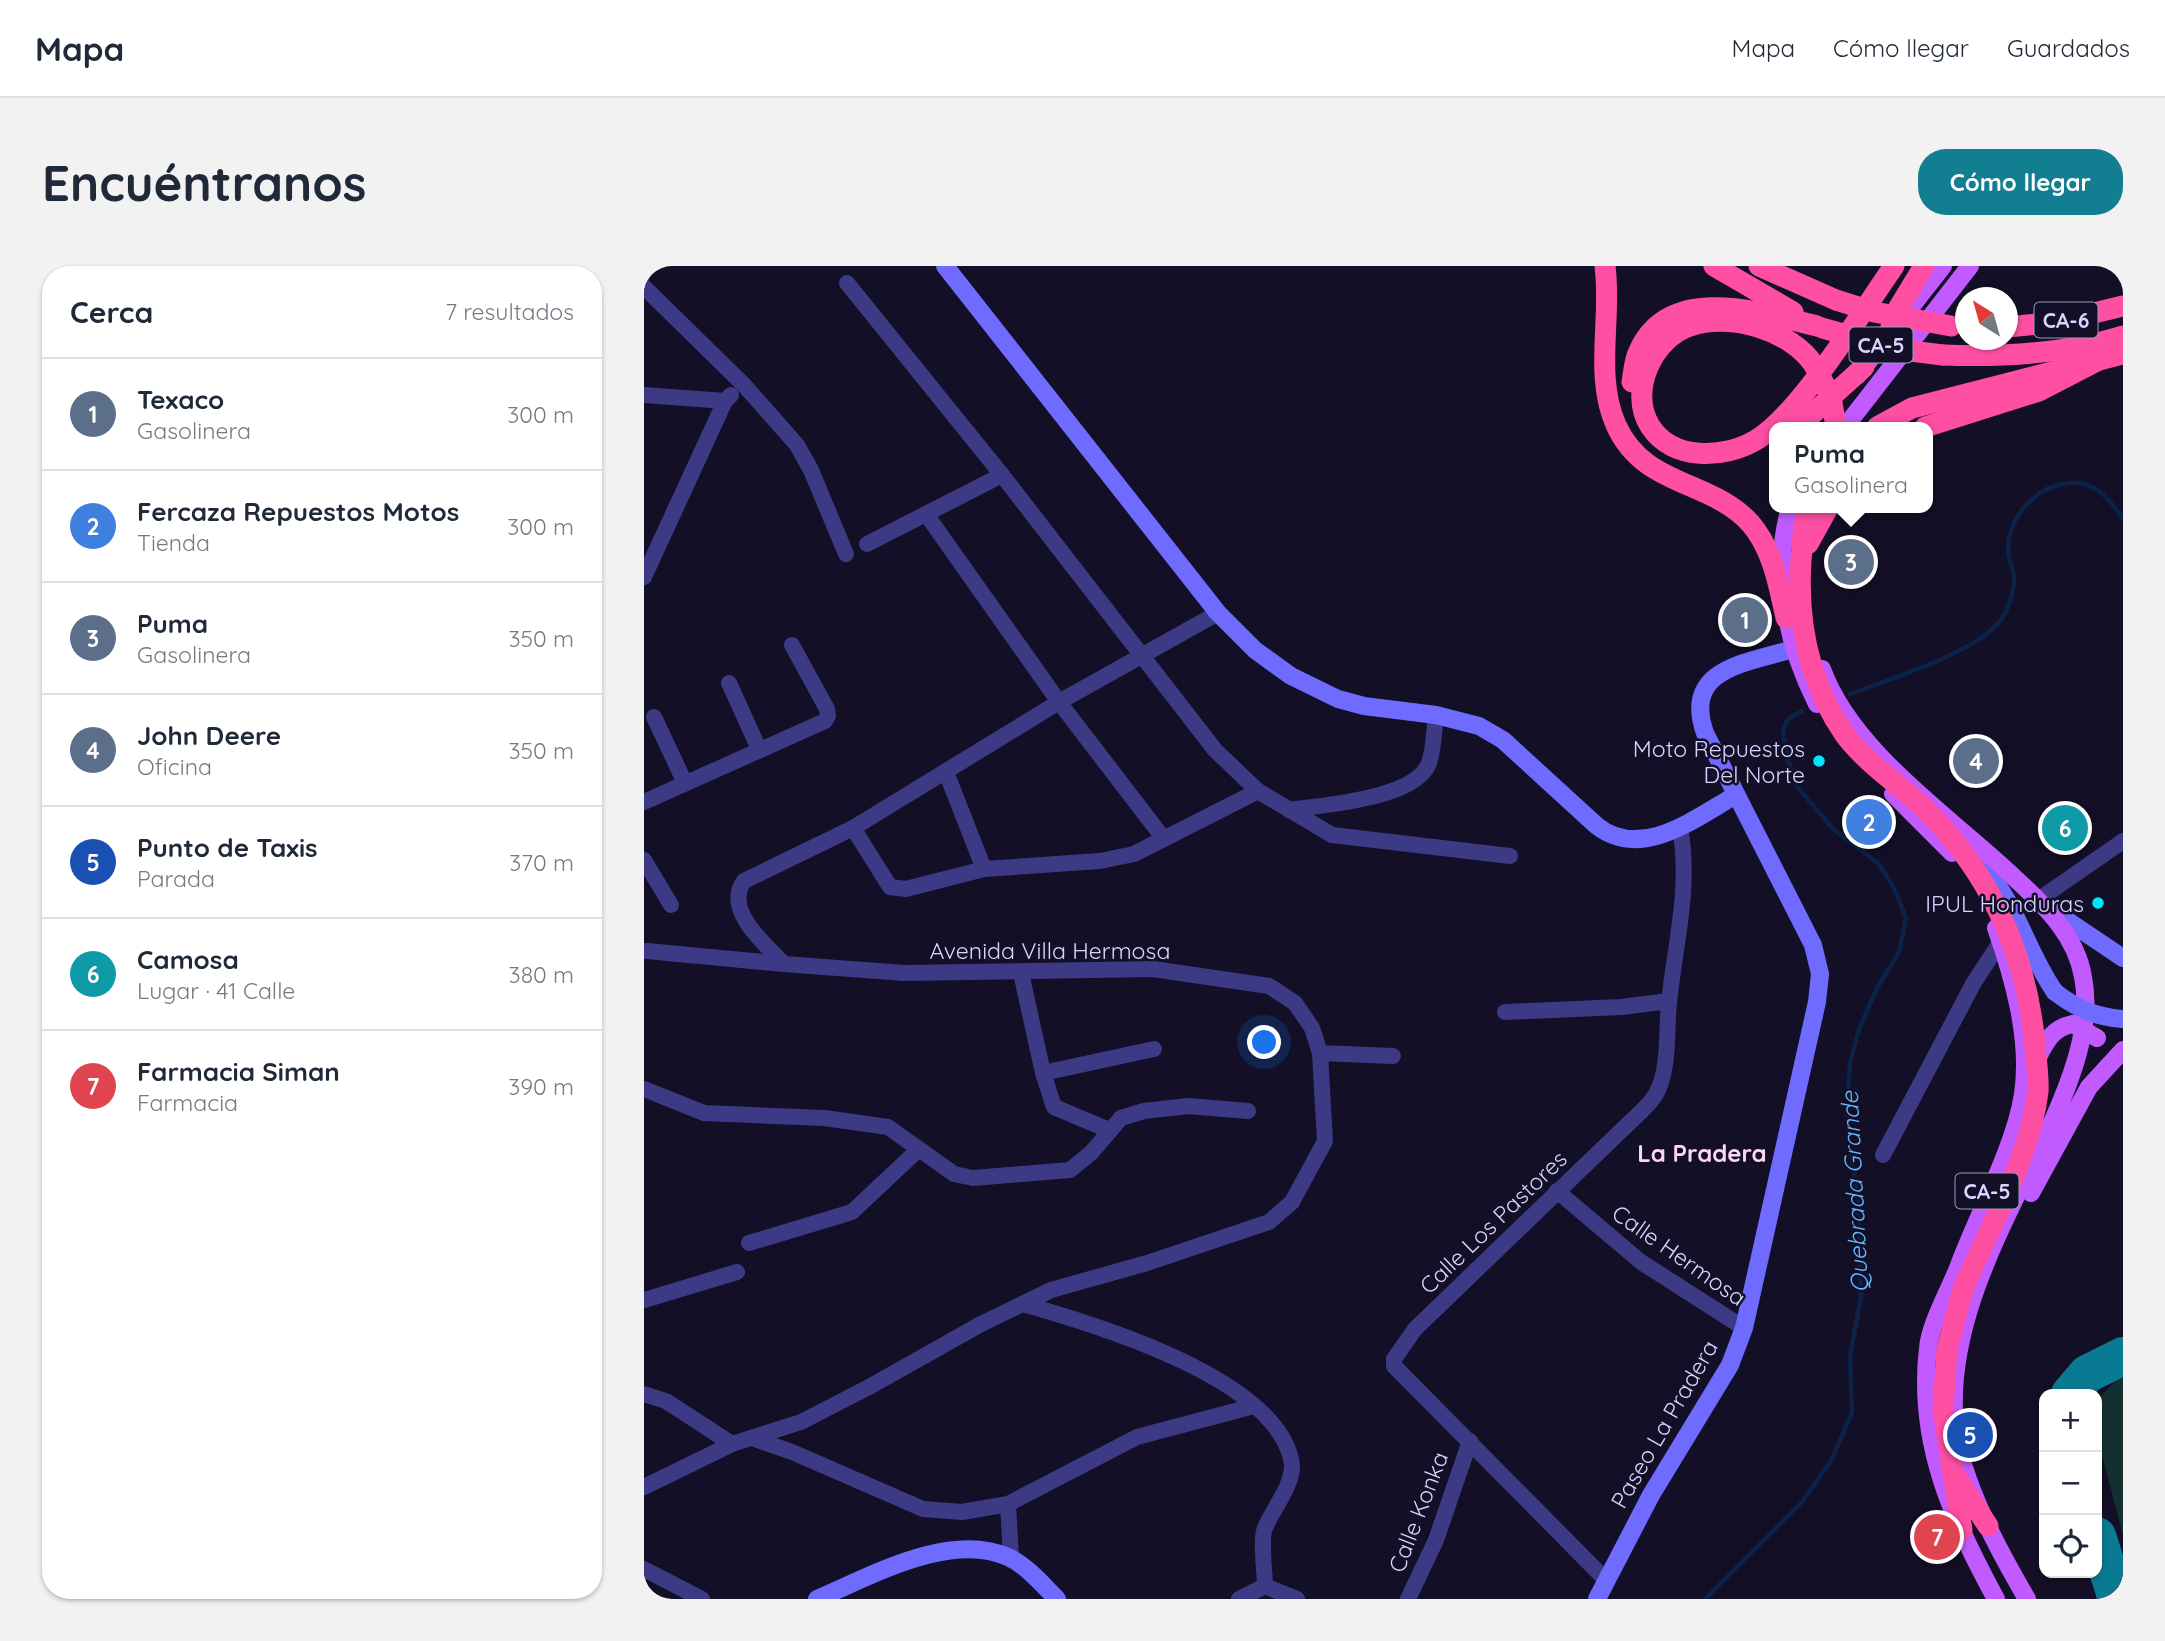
<!DOCTYPE html>
<html lang="es">
<meta charset="utf-8">
<style>
body{margin:0;font-family:Quicksand,sans-serif;background:#f2f2f3;color:#1f2937}
.controls{position:absolute;right:21px;bottom:21px;display:grid;overflow:hidden;border-radius:14px;box-shadow:0 2px 5px #0004}
.controls button{width:63px;height:63px;display:grid;place-items:center;padding:0;border:0;border-bottom:2px solid #e0e1e3;background:#fff;color:#1f2937;font:35px sans-serif}
.compass{position:absolute;left:1311px;top:21px;width:63px;height:63px;border-radius:50%;background:#fff;box-shadow:0 2px 5px #0004;rotate:323deg}
.you{position:absolute;left:621px;top:777px;width:24px;height:24px;margin:-18px;border:5px solid #fff;border-radius:50%;background:#1a73e8;box-shadow:0 0 0 10px #1a73e833}
.badge{display:grid;place-items:center;width:46px;height:46px;border-radius:50%;background:#117e91;color:#fff;font-size:23px;font-weight:700}
.pin{position:absolute;translate:-50% -50%;border:4px solid #fff;box-shadow:0 2px 7px #0006}
.popup{position:absolute;left:1125px;top:156px;width:164px;height:91px;box-sizing:border-box;display:grid;place-content:center;border-radius:14px;background:#fff;filter:drop-shadow(0 2px 5px #0005);font-size:23px;white-space:nowrap;color:#747a83}
.popup b{font-size:26px;color:#1f2937}
.popup::after{content:'';position:absolute;left:50%;top:100%;margin-left:-14px;border:14px solid transparent;border-top-color:#fff}
.list{margin:0;padding:0;list-style:none}
h2{display:flex;justify-content:space-between;align-items:center;height:91px;margin:0;padding:0 28px;font-size:30px}
h2 small{font-size:23px;font-weight:400;color:#747a83}
.list li{display:grid;grid-template-columns:46px 1fr auto;gap:21px;align-items:center;box-sizing:border-box;height:112px;padding:0 28px;border-top:2px solid #e0e1e3}
.list b{display:block;font-size:26px;white-space:nowrap}
.list p{margin:0;font-size:23px;white-space:nowrap;color:#747a83}
.list em{font-size:23px;font-style:normal;color:#747a83}
.icon{flex:none;width:38px;height:38px;fill:none;stroke:currentColor;stroke-width:2;stroke-linecap:round;stroke-linejoin:round}
.map{position:relative;flex:none;width:1479px;height:1333px;overflow:hidden;border-radius:28px}
header{display:flex;align-items:center;gap:42px;box-sizing:border-box;height:98px;padding:0 35px;background:#fff;border-bottom:2px solid #e0e1e3}
header strong{font-size:33px}
nav{display:flex;gap:38px;margin-inline-start:auto;font-size:24px}
.intro{display:flex;align-items:center;justify-content:space-between;box-sizing:border-box;height:168px;padding:0 42px}
h1{margin:0;font-size:49px}
.button{padding:18px 32px;border-radius:28px;background:#117e91;color:#fff;font-size:24px;font-weight:700}
main{display:flex;gap:42px;padding:0 42px}
aside{flex:1;background:#fff;border-radius:28px;box-shadow:0 2px 5px #0004}
.map>svg:first-child{display:block}
.green{fill:#12302f}
.lines{fill:none;stroke-linecap:round;stroke-linejoin:round}
.stream{stroke:#0c2248;stroke-width:4.5}
.taxiway{stroke:#0a7a92;stroke-width:38}
.street{stroke:#3d3a85;stroke-width:16}
.secondary{stroke:#6f6bff;stroke-width:18}
.primary{stroke:#c25bff;stroke-width:18}
.highway{stroke:#ff4fa3;stroke-width:21}
.secondary-bridge{stroke:#6f6bff;stroke-width:18}
.primary-bridge{stroke:#c25bff;stroke-width:18}
.highway-bridge{stroke:#ff4fa3;stroke-width:21}
.poi-dot{fill:#00e5ff;stroke:#130f26;stroke-width:2.5}
.labels{text-anchor:middle;dominant-baseline:central;stroke-width:5;stroke-linejoin:round;paint-order:stroke}
.shield{fill:#130f26;stroke:#9e99be;stroke-width:2}
.shield-label{font-size:21px;font-weight:bold;fill:#d9d4ff}
.poi-label{font-size:23px;fill:#d9d4ff;stroke:#130f26;text-anchor:end}
.street-label{font-size:23px;fill:#d9d4ff;stroke:#130f26}
.neighbourhood-label{font-size:24px;font-weight:bold;fill:#ffd6f0;stroke:#130f26}
.water-label{font-size:24px;font-style:italic;fill:#62b6ff;stroke:#130f26}
</style>
<header>
<strong>Mapa</strong>
<nav><a>Mapa</a><a>Cómo llegar</a><a>Guardados</a></nav>
</header>
<div class="intro"><h1>Encuéntranos</h1><a class="button">Cómo llegar</a></div>
<main>
<aside>
<h2>Cerca<small>7 resultados</small></h2>
<ul class="list">
<li><span class="badge" style="background:#5c6f8a">1</span><div><b>Texaco</b><p>Gasolinera</p></div><em>300 m</em></li>
<li><span class="badge" style="background:#3f7fe0">2</span><div><b>Fercaza Repuestos Motos</b><p>Tienda</p></div><em>300 m</em></li>
<li><span class="badge" style="background:#5c6f8a">3</span><div><b>Puma</b><p>Gasolinera</p></div><em>350 m</em></li>
<li><span class="badge" style="background:#5c6f8a">4</span><div><b>John Deere</b><p>Oficina</p></div><em>350 m</em></li>
<li><span class="badge" style="background:#1a4fb4">5</span><div><b>Punto de Taxis</b><p>Parada</p></div><em>370 m</em></li>
<li><span class="badge" style="background:#0f9aa8">6</span><div><b>Camosa</b><p>Lugar · 41 Calle</p></div><em>380 m</em></li>
<li><span class="badge" style="background:#e0444e">7</span><div><b>Farmacia Siman</b><p>Farmacia</p></div><em>390 m</em></li>
</ul>
</aside>
<div class="map">
<svg width="1479" height="1333" viewBox="0 0 1479 1333">
<rect width="100%" height="100%" fill="#130f26"/>
<polygon class="green" points="1479,1107 1479,1269 1453,1171 1453,1134 1472,1114 1471,1110"/>
<g class="lines">
<g class="stream">
<path d="M1206,428C1243,414 1330,387 1354,357C1364,346 1370,327 1370,312C1370,302 1363,291 1364,281C1366,248 1393,220 1425,217C1450,214 1466,233 1479,253"/>
<polyline points="1061,1333 1158,1236 1187,1195 1208,1147 1206,1090 1217,1031 1214,932 1206,885 1203,841 1206,797 1215,763 1233,722 1255,686 1262,652 1251,624 1235,598 1190,564 1154,522 1144,495 1139,466 1143,454 1158,445"/>
</g>
<g class="taxiway">
<polyline points="1426,1128 1443,1108 1479,1090"/>
<polyline points="1453,1270 1473,1333"/>
</g>
<g class="street">
<polyline points="203,17 358,209 571,484 614,525 688,569 866,590"/>
<polyline points="0,21 100,119 153,179 167,204 202,288"/>
<polyline points="0,129 81,135 87,129"/>
<polyline points="282,248 415,436 520,573"/>
<polyline points="223,278 358,209"/>
<polyline points="0,311 81,135"/>
<polyline points="85,417 115,483"/>
<polyline points="10,451 41,517"/>
<polyline points="302,506 340,603"/>
<polyline points="0,536 181,455 184,450 183,443 148,379"/>
<path d="M645,544C678,539 772,533 785,497C790,483 790,464 792,449"/>
<polyline points="209,562 246,621 262,623 340,603 456,595 490,588 614,525"/>
<polyline points="0,594 27,639"/>
<polyline points="1394,634 1479,575"/>
<polyline points="3,685 140,698"/>
<polyline points="377,707 399,807 410,841 465,864"/>
<polyline points="861,746 977,741 1025,735"/>
<polyline points="676,787 749,790"/>
<polyline points="399,807 510,783"/>
<polyline points="0,823 60,847 180,852 244,861 310,908 329,912 426,904 447,887 477,852 500,845 544,840 604,845"/>
<polyline points="1239,889 1329,718 1357,675"/>
<polyline points="913,925 997,996 1100,1062"/>
<polyline points="105,977 208,946 275,883"/>
<polyline points="0,1034 93,1006"/>
<path d="M379,1038C450,1058 628,1111 647,1193C653,1215 629,1242 621,1262C616,1273 621,1306 621,1320L653,1333"/>
<polyline points="0,1128 22,1135 88,1178"/>
<polyline points="108,1172 148,1186 279,1243 318,1246 364,1238 493,1171 610,1140"/>
<path d="M0,1221L88,1178L157,1156L225,1121L337,1058L407,1024L503,997L625,956L648,936L681,875L676,787L668,762L651,737L625,720L509,703L260,707L140,698C122,679 79,644 100,615L209,562L415,436L574,347"/>
<polyline points="364,1238 367,1292"/>
<polyline points="0,1303 58,1333"/>
<path d="M962,1314L750,1100V1093L771,1063L983,859C992,850 1006,839 1012,828C1026,802 1022,765 1025,737C1031,677 1047,623 1036,561"/>
<polyline points="595,1333 621,1320"/>
<polyline points="764,1333 792,1274 826,1175"/>
</g>
<g class="secondary">
<path d="M301,0L574,347L611,384L647,410L694,433L720,440L792,449L835,460L859,474L953,560C998,595 1051,552 1092,529"/>
<path d="M1337,599C1373,636 1382,685 1411,726"/>
<polyline points="1406,643 1479,692"/>
<path d="M173,1333C227,1310 306,1265 364,1291C382,1299 399,1319 413,1333"/>
<path d="M953,1333L1007,1229L1086,1099L1100,1062L1173,736L1176,708L1169,679L1061,467C1038,402 1103,397 1149,383"/>
</g>
<g class="primary">
<polyline points="1213,110 1299,0"/>
<polyline points="1201,161 1326,0"/>
<path d="M1146,242C1127,307 1143,378 1173,438"/>
<path d="M1178,403C1209,488 1311,554 1374,615C1403,642 1432,670 1439,711C1449,760 1426,817 1406,861C1363,952 1300,1056 1311,1160C1317,1216 1355,1285 1383,1333"/>
<polyline points="1249,528 1308,587"/>
<path d="M1390,799C1400,780 1406,762 1429,758"/>
<polyline points="1387,927 1445,821 1479,784"/>
<path d="M1352,1333C1308,1252 1273,1177 1284,1082C1286,1058 1305,1025 1314,1002C1333,950 1371,881 1379,828C1387,774 1370,713 1352,662"/>
</g>
<g class="highway">
<path d="M961,0C968,52 950,110 972,159C1000,222 1067,213 1107,258C1129,284 1135,320 1142,352"/>
<polyline points="1070,0 1149,46"/>
<polyline points="1115,0 1192,34"/>
<polyline points="1364,61 1413,56 1479,40"/>
<polyline points="1243,72 1254,43 1280,0"/>
<path d="M1299,89C1358,91 1422,88 1479,70"/>
<path d="M1170,99C1147,64 1086,46 1046,60C1009,72 984,125 1006,160C1028,195 1080,193 1112,174C1155,149 1219,44 1250,0"/>
<path d="M988,116C990,106 990,94 995,85C1026,16 1119,47 1173,60"/>
<polyline points="1154,161 1220,101"/>
<polyline points="1233,161 1268,142 1455,94"/>
<polyline points="1281,161 1395,125 1455,94 1479,88"/>
<polyline points="1164,278 1184,242"/>
<polyline points="1314,1214 1344,1260"/>
<polyline points="1318,1264 1299,1143 1303,1083 1319,1023"/>
</g>
<path class="secondary-bridge" d="M1411,726C1433,743 1452,751 1479,753"/>
<polyline class="primary-bridge" points="1429,758 1453,772"/>
<g class="highway-bridge">
<polyline points="1192,34 1230,46 1307,60"/>
<polyline points="1178,62 1258,84 1299,89"/>
<polyline points="1170,99 1187,131 1192,161"/>
<path d="M1165,242C1158,258 1159,276 1157,294C1153,357 1164,416 1201,469C1225,501 1263,523 1290,552C1350,616 1383,692 1391,779C1392,794 1395,811 1394,826C1386,891 1345,963 1319,1023"/>
</g>
</g>
<g class="poi-dot">
<circle cx="1175" cy="495" r="7"/>
<circle cx="1454" cy="637" r="7"/>
</g>
<g class="labels">
<g class="shield">
<rect x="1390.5" y="36.5" width="63" height="35" rx="5"/>
<rect x="1205.5" y="61.5" width="63" height="35" rx="5"/>
<rect x="1311.5" y="907.5" width="63" height="35" rx="5"/>
</g>
<g class="shield-label">
<text x="1422" y="54">CA-6</text>
<text x="1237" y="79">CA-5</text>
<text x="1343" y="925">CA-5</text>
</g>
<g class="poi-label">
<text x="1161" y="482">Moto Repuestos<tspan x="1161" dy="26">Del Norte</tspan></text>
<text x="1440" y="637">IPUL Honduras</text>
</g>
<g class="street-label">
<text x="406" y="684">Avenida Villa Hermosa</text>
<text transform="translate(849 956) rotate(-44)">Calle Los Pastores</text>
<text transform="translate(1035 989) rotate(35)">Calle Hermosa</text>
<text transform="translate(1020 1158) rotate(-60)">Paseo La Pradera</text>
<text transform="translate(774 1246) rotate(-69)">Calle Konka</text>
</g>
<g class="neighbourhood-label">
<text x="1058" y="887">La Pradera</text>
</g>
<g class="water-label">
<text transform="translate(1210 926) rotate(-93)">Quebrada Grande</text>
</g>
</g>
</svg>
<div class="controls">
<button>+</button>
<button>−</button>
<button><svg class="icon" aria-label="locate" viewBox="0 0 24 24"><circle cx="12" cy="12" r="6"/><path d="M12 2v4M12 18v4M2 12h4M18 12h4"/></svg></button>
</div>
<svg class="compass" viewBox="-18 -18 36 36"><path d="M0-13l5 13h-10z" fill="#e53935"/><path d="M0 13l5-13h-10z" fill="#747a83"/></svg>
<div class="you"></div>
<div class="pin badge" style="left:1101px;top:354px;background:#5c6f8a">1</div>
<div class="pin badge" style="left:1225px;top:556px;background:#3f7fe0">2</div>
<div class="pin badge" style="left:1207px;top:296px;background:#5c6f8a">3</div>
<div class="popup"><b>Puma</b>Gasolinera</div>
<div class="pin badge" style="left:1332px;top:495px;background:#5c6f8a">4</div>
<div class="pin badge" style="left:1326px;top:1169px;background:#1a4fb4">5</div>
<div class="pin badge" style="left:1421px;top:562px;background:#0f9aa8">6</div>
<div class="pin badge" style="left:1293px;top:1271px;background:#e0444e">7</div>
</div>
</main>
